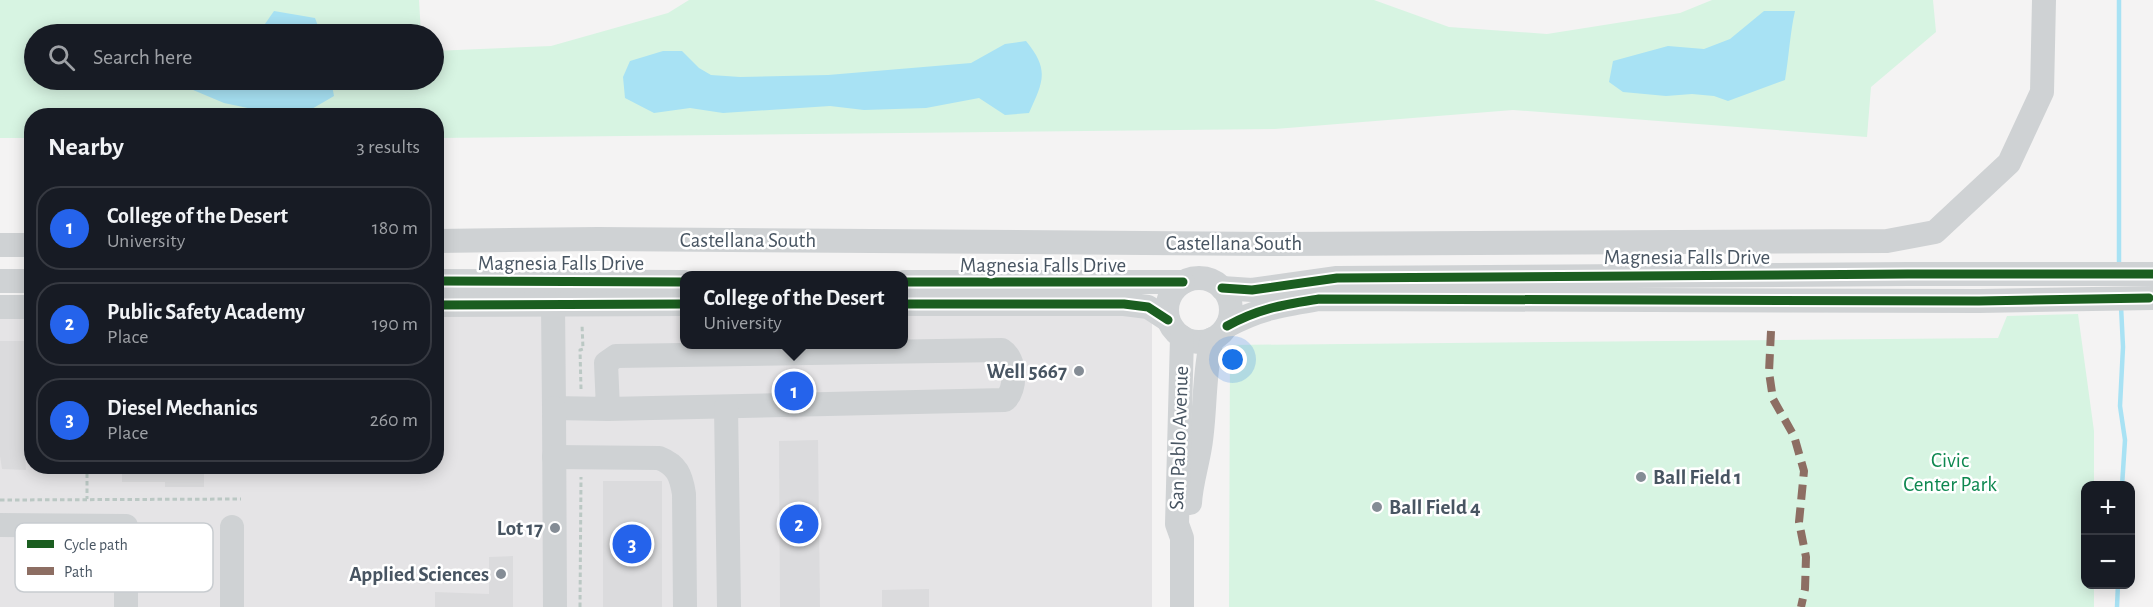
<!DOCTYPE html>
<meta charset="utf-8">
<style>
body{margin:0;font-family:"Alegreya Sans",sans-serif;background:#20242c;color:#f1f3f6}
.controls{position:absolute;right:18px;bottom:18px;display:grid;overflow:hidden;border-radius:12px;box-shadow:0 3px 15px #0003}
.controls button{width:54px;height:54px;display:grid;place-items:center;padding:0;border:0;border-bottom:2px solid #363941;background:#171b24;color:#f1f3f6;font:30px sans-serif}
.you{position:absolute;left:1233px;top:360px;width:21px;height:21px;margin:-15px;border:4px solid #fff;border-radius:50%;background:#1a73e8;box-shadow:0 0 0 9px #1a73e833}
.badge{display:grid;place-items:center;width:39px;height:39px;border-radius:50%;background:#2563eb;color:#fff;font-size:20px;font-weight:700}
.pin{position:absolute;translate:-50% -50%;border:3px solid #fff;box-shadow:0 2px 6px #0006}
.popup{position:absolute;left:680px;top:271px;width:228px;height:78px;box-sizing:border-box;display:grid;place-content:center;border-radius:12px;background:#171b24;filter:drop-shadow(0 2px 4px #0005);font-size:20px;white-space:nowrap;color:#9ea1a6}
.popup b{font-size:22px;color:#f1f3f6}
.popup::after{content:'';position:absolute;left:50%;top:100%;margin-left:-12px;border:12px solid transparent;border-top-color:#171b24}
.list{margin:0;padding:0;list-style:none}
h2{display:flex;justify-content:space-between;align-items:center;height:78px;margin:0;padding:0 24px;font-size:26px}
h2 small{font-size:20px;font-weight:400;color:#9ea1a6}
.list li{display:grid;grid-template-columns:39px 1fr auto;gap:18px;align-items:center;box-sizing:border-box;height:84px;margin:0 12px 12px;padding:0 12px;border:2px solid #363941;border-radius:24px}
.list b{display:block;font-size:22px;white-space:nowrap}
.list p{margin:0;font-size:20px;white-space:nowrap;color:#9ea1a6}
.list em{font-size:20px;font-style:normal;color:#9ea1a6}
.icon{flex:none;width:33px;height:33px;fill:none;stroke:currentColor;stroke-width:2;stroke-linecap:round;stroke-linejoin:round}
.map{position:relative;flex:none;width:2153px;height:607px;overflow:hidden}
.search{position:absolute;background:#171b24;box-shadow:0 3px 15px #0003;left:24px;top:24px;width:420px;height:66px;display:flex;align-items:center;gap:15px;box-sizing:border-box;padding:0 21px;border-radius:33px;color:#9ea1a6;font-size:22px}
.panel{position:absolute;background:#171b24;box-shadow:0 3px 15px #0003;left:24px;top:108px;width:420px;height:366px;border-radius:24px}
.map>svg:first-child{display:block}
.education{fill:#e5e4e6}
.green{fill:#d7f4e2}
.water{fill:#a8e2f4}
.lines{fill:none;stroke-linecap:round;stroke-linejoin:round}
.stream{stroke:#a8e2f4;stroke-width:4.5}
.building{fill:#dbdbdd}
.path{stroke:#bbc8c4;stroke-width:3;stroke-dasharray:4.5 3;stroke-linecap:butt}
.minor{stroke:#cfd2d4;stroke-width:24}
.quiet{stroke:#8d6e63;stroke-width:8;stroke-dasharray:15 8;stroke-linecap:butt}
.cycleway-casing{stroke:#fff;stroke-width:13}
.cycleway{stroke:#1b5e20;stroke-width:9}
.poi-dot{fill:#848c95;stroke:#fff;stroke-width:2}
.labels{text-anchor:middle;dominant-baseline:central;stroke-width:5;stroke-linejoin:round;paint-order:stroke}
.street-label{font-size:21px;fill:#485562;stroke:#fff}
.poi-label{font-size:21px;font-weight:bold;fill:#485562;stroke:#fff;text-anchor:end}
.park-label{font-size:21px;fill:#0e8850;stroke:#fff}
.key{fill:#fff;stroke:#c8ccd0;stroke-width:1.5}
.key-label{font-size:16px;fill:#485562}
</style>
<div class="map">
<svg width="2153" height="607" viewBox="0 0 2153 607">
<rect width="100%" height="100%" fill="#f4f3f3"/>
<polygon class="education" points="1152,311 1152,607 0,607 0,316 31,316 32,466 436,466 437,314 684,313 684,344 904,344 904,312"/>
<g class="green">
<polygon points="0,0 419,0 421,34 34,34 34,80 434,80 434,51 551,46 668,13 689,0 1374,0 1449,27 1547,34 1680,13 1712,0 1933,0 1936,32 1871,87 1867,137 1513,110 1275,129 437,138 436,116 32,116 31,138 0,138"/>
<polygon points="2078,314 2094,431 2094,485 2086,486 2086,584 2094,585 2094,607 1229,607 1230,345 1998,338 2007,316"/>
</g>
<g class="water">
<polygon points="274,11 315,18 321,34 258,34"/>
<path d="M1764,11H1795C1790,33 1789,56 1785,80L1728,101L1714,96L1692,94L1666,96L1623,92L1609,82L1613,61L1668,46L1704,49L1730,39Z"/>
<path d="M1026,41C1050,70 1043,82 1029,113L1005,115L979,98L926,108L864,110L830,106L723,113L690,108L654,113L625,98L623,77L630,61L663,51H682L699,68L711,75L740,77L828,75L971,63L1005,44Z"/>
<polygon points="125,80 331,80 334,96 310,110 272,113 224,103 186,87 150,82 126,82"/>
</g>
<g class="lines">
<g class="stream">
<polyline points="2119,267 2119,0"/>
<polyline points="2121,306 2123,347 2120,406 2125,440 2122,486"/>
<polyline points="2117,607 2118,584"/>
</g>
</g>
<g class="building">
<polygon points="0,341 32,341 32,456 25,456 26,470 2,469 0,456"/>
<polygon points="1075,364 1083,364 1084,374 1075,374"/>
<polygon points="818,440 820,607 780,607 779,441"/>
<polygon points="122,466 212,466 212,474 204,474 204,487 165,487 165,482 122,482"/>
<rect x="603" y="481" width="59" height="126"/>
<polygon points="513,556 513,607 435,607 435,592 489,594 489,557"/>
<polygon points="929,589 929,607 882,607 882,590"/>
</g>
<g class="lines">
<g class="path">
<polyline points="581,389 580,350 583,349 582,324"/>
<polyline points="87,466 87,499"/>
<polyline points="0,500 241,499"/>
<polyline points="580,607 581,477"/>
</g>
<g class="minor">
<polyline points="436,241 598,239 1278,244 1887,241 1935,232 2009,163 2042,92 2044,0"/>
<polyline points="0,245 32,245"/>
<circle cx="1199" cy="310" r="32"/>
<polyline points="0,281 32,281"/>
<polyline points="436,281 684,282"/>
<polyline points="904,282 1183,282"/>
<polyline points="1222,288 1252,290 1337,278 1908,274 2153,274"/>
<polyline points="904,304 1124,304 1148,307 1168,320"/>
<polyline points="436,305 684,304"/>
<path d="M553,305L554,408L608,409L1005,400C1017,389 1016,359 1002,350L616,356L606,363L608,409"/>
<polyline points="0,307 32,307"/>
<path d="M1227,326C1260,308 1283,305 1319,299L1979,301L2153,298"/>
<polyline points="726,407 729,607"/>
<polyline points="554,408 555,607"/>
<path d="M554,457L659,458C677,465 681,475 684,494L685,607"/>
<path d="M1190,503C1191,484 1197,466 1200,447C1206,411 1203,375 1212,339"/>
<polyline points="0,525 126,526 126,607"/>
<polyline points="232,607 232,527"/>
<polyline points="1182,607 1182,538 1177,524 1182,337"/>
</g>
<polyline class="quiet" points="1771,331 1769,372 1773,399 1794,436 1804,471 1799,522 1806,557 1805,589 1801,607"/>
<defs>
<g id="cycleway">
<polyline points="436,281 684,282"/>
<polyline points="904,282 1183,282"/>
<polyline points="1222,288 1252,290 1337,278 1908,274 2153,274"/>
<polyline points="904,304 1124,304 1148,307 1168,320"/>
<polyline points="436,305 684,304"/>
<path d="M1227,326C1260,308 1283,305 1319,299L1979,301L2149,298"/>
</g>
</defs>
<use href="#cycleway" class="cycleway-casing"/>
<use href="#cycleway" class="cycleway"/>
</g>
<g class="poi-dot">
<circle cx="1079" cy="371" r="6"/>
<circle cx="1641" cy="477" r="6"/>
<circle cx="1377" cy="507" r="6"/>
<circle cx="555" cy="528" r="6"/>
<circle cx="501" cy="574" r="6"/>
</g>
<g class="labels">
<g class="street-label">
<text x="748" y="240">Castellana South</text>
<text x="1234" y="243">Castellana South</text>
<text x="1687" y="257">Magnesia Falls Drive</text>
<text x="561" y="263">Magnesia Falls Drive</text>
<text x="1043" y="265">Magnesia Falls Drive</text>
<text transform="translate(1179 438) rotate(-88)">San Pablo Avenue</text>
</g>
<g class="poi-label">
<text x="1067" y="371">Well 5667</text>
<text x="1653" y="477" text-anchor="start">Ball Field 1</text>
<text x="1389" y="507" text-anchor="start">Ball Field 4</text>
<text x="543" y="528">Lot 17</text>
<text x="489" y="574">Applied Sciences</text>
</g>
<g class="park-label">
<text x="1950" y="460">Civic<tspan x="1950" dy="24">Center Park</tspan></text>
</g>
</g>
<rect x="15" y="523" width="198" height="69" rx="9" class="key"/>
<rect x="27" y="540" width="27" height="8" fill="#1b5e20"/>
<rect x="27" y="567" width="27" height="8" fill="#8d6e63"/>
<g class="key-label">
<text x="64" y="550">Cycle path</text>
<text x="64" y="577">Path</text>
</g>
</svg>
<div class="controls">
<button>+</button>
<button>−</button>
</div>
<div class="you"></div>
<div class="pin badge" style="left:794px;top:391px">1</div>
<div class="popup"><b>College of the Desert</b>University</div>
<div class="pin badge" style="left:799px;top:524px">2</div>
<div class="pin badge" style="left:632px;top:544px">3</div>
<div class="search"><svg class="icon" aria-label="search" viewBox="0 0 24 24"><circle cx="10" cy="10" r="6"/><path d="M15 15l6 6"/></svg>Search here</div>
<section class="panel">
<h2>Nearby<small>3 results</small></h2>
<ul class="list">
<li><span class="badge">1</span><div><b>College of the Desert</b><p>University</p></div><em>180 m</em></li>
<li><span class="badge">2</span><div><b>Public Safety Academy</b><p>Place</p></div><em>190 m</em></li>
<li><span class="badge">3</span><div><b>Diesel Mechanics</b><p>Place</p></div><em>260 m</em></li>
</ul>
</section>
</div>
